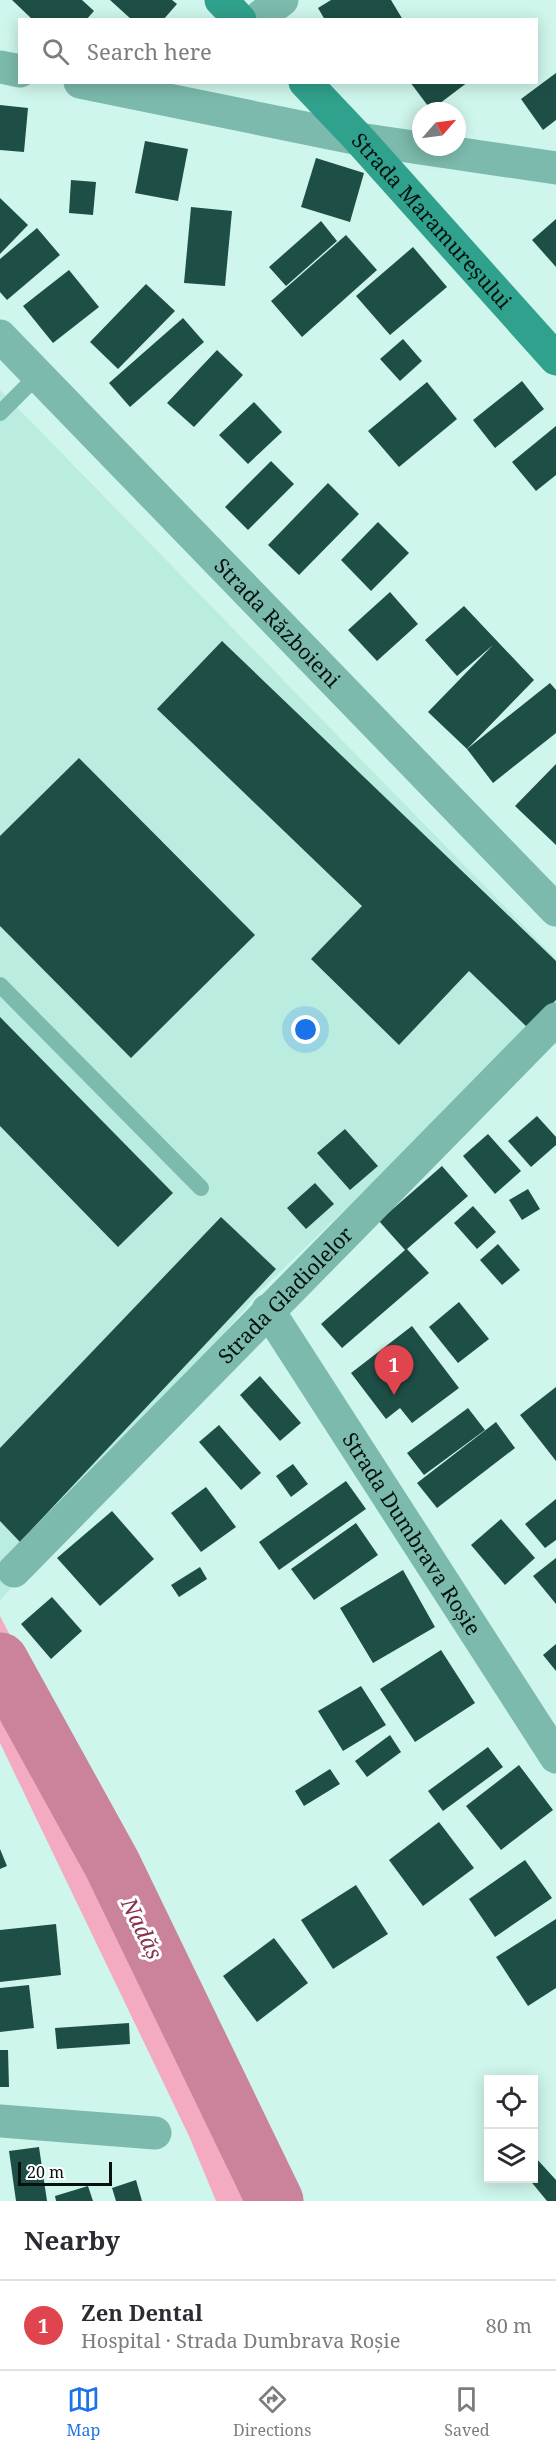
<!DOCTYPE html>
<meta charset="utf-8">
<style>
body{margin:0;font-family:"Noto Serif",serif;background:#f7f7f7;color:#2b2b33}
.controls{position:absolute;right:18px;bottom:18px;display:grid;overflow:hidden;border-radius:0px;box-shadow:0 3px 15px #0003}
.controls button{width:54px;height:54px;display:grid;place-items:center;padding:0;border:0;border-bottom:2px solid #e1e1e2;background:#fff;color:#2b2b33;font:30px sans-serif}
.compass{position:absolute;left:412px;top:102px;width:54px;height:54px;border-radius:50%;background:#fff;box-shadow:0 3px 15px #0003;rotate:62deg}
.scale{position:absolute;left:18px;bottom:15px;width:94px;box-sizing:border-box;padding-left:6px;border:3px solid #04120f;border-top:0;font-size:16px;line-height:21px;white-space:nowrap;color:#04120f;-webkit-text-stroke:4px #fff;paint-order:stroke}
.you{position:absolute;left:306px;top:1030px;width:21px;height:21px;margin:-15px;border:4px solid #fff;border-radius:50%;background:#1a73e8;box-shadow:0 0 0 9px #1a73e833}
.badge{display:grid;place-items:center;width:39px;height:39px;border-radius:50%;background:#1a73e8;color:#fff;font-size:20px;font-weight:700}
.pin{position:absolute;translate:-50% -50px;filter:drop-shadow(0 2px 3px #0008)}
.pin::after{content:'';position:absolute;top:32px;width:21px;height:18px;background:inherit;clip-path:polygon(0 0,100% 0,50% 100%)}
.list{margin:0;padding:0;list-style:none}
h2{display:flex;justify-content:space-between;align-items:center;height:78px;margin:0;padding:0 24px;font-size:26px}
h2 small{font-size:20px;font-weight:400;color:#7c7c81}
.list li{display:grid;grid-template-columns:39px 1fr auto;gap:18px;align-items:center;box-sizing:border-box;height:90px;padding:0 24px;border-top:2px solid #e1e1e2}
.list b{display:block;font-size:22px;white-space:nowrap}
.list p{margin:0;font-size:20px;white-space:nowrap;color:#7c7c81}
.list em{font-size:20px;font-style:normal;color:#7c7c81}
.icon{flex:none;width:33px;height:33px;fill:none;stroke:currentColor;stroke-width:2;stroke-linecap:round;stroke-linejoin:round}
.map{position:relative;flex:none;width:556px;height:2201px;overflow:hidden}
.search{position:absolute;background:#fff;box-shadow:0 3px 15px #0003;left:18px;right:18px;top:18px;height:66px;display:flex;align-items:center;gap:15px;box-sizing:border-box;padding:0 21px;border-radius:0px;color:#7c7c81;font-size:22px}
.sheet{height:168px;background:#fff}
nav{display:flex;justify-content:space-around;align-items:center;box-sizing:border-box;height:84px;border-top:2px solid #e1e1e2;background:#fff;font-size:16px;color:#7c7c81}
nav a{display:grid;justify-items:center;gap:3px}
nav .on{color:#1a73e8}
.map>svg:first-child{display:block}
.built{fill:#bbece0}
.green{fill:#f4aac1}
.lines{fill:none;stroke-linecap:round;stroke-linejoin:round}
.river{stroke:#ca839a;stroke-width:57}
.building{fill:#1e4f46}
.lane{stroke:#7bbaac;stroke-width:16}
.street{stroke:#7bbaac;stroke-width:33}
.secondary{stroke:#30a18c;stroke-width:33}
.labels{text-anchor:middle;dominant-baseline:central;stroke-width:6;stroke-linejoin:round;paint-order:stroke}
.street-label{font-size:21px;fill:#04120f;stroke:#fff}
.water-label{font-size:22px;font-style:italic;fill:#893354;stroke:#fff}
</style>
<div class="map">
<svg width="556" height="2201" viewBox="0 0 556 2201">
<rect width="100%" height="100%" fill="#cff6ec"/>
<polygon class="built" points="0,390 556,959 556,1008 260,1291 0,1601"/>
<polygon class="green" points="0,1616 193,1990 296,2201 216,2201 189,2136 0,1743"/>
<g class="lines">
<polyline class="river" points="0,1661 112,1864 275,2201"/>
</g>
<g class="building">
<polygon points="12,0 82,0 94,11 86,20 33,20"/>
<polygon points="110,0 172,0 177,4 163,20 132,20"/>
<polygon points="331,0 391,0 403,20 325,20 318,8"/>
<polygon points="556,73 556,120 543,130 521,99"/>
<polygon points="410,82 468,82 431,110"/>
<polygon points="0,105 28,108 24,152 0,150"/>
<polygon points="145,141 188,149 178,201 135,193"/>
<polygon points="316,158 364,173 350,222 301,207"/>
<polygon points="71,180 96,182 93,215 69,213"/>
<polygon points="0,198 28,225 0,254"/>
<polygon points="191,207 232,211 225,286 184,283"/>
<polygon points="556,219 556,267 532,240"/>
<polygon points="321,221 337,241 286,286 269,267"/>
<polygon points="37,228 60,255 7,300 0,292 0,259"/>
<polygon points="346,235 377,270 302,337 271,301"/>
<polygon points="413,247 447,287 390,335 356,296"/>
<polygon points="69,270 99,307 53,343 23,306"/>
<polygon points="146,284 175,311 118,369 90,342"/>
<polygon points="183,318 204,342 130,407 109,383"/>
<polygon points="403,339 422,361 400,381 380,359"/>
<polygon points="217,350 243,375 194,427 167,403"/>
<polygon points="522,381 544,409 495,448 473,420"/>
<polygon points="427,382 457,419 399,467 368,431"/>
<polygon points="254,402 282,432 248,464 219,435"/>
<polygon points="556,426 556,475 536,491 512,462"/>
<polygon points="271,461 294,484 248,530 225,507"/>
<polygon points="328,483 359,514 299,575 268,545"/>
<polygon points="378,522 409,553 371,591 341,560"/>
<polygon points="390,592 418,624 377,661 348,630"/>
<polygon points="464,606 534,680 467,749 428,712 493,645 457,676 425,640"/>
<polygon points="222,641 556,961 556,1000 528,1028 469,971 399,1045 311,959 362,906 157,709"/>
<polygon points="550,683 556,690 556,733 493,783 467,749"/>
<polygon points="79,758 255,935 131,1058 0,926 0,836"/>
<polygon points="556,764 556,845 515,806"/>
<polygon points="0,1017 173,1193 118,1247 0,1126"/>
<polygon points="537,1116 556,1137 556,1145 531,1167 508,1141"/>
<polygon points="345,1129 378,1166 350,1190 317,1153"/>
<polygon points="488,1134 521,1171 495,1194 463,1156"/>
<polygon points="442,1166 468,1196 407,1249 429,1273 342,1348 321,1324 405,1250 379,1221"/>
<polygon points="315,1183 334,1204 306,1229 287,1208"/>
<polygon points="528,1189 540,1209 522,1220 509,1200"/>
<polygon points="473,1206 496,1232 477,1249 454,1223"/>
<polygon points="221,1217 276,1269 20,1542 0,1521 0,1448"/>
<polygon points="498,1244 520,1270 502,1285 480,1260"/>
<polygon points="459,1302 489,1339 458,1363 429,1327"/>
<polygon points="412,1326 459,1388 412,1423 400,1408 386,1419 351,1373"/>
<polygon points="260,1376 301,1423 280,1441 240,1395"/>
<polygon points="556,1387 556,1461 520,1415"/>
<polygon points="468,1408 485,1430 424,1475 407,1453"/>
<polygon points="496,1422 515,1448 437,1508 417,1483"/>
<polygon points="219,1425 261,1473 241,1490 199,1442"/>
<polygon points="293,1464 308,1484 291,1497 276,1476"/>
<polygon points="346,1481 366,1509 279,1570 259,1542"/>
<polygon points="206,1487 236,1527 201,1552 171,1513"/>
<polygon points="556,1499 556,1540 545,1548 525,1524"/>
<polygon points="112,1511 154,1559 100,1606 57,1558"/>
<polygon points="501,1519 535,1558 505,1585 471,1545"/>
<polygon points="356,1523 378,1555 314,1600 291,1569"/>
<polygon points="556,1558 556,1604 533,1576"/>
<polygon points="200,1567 207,1579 179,1597 171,1585"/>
<polygon points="403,1570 435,1627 373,1663 340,1608"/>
<polygon points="52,1597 82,1631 51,1659 21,1624"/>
<polygon points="556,1644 556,1671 543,1655"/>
<polygon points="441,1650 475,1703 415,1742 380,1689"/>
<polygon points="361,1686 386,1725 343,1751 318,1711"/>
<polygon points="390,1735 401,1752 367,1777 355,1761"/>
<polygon points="488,1747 503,1767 443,1811 428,1791"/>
<polygon points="519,1765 553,1810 501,1850 466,1806"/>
<polygon points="330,1769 340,1784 304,1806 295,1791"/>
<polygon points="439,1822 474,1868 423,1906 389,1860"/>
<polygon points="0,1849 7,1866 0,1869"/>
<polygon points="525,1860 552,1898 495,1937 469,1899"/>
<polygon points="356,1885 388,1934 333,1969 301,1920"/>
<polygon points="556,1919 556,1988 528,2006 496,1957"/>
<polygon points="56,1924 61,1975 0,1982 0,1930"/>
<polygon points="274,1938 308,1983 257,2022 223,1976"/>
<polygon points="29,1985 34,2028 0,2032 0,1988"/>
<polygon points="129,2023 130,2044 57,2049 55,2028"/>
<polygon points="0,2050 8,2050 9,2087 0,2087"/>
<polygon points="39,2147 47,2201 16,2201 9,2151"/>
<polygon points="535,2157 556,2180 556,2201 547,2201 528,2178 534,2178"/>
<polygon points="136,2180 142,2201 116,2201 112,2188"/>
<polygon points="88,2186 93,2201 56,2201 55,2196"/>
</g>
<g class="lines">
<g class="lane">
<polyline points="0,413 38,375"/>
<polyline points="0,985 201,1188"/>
</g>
<g class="street">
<polyline points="256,20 282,0"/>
<polyline points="0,67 20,71"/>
<polyline points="80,82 359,139 556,168"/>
<path id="s1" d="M0,336L556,910"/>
<path id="s2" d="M268,1310L556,1757"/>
<path id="s3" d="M14,1571L556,1019"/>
<polyline points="0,2121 155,2133"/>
</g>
<g class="secondary">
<polyline points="221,0 240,20"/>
<path id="s4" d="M305,82L359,139L556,359"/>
</g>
</g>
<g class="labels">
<g class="street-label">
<text stroke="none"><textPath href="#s4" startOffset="188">Strada Maramureșului</textPath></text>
<text stroke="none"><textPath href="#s1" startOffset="399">Strada Războieni</textPath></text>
<text stroke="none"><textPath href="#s3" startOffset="387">Strada Gladiolelor</textPath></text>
<text stroke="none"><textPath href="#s2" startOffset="266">Strada Dumbrava Roșie</textPath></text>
</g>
<g class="water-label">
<text transform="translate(143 1928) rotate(64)">Nadăș</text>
</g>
</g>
</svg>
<div class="controls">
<button><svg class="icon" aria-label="locate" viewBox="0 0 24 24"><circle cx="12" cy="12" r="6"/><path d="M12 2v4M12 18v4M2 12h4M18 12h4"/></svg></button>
<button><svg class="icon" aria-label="layers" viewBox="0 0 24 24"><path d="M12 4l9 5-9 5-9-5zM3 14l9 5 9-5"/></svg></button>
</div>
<svg class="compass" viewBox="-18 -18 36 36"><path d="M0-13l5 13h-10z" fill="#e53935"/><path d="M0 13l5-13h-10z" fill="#7c7c81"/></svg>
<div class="scale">20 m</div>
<div class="you"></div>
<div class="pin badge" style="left:394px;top:1395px;background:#e0444e">1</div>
<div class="search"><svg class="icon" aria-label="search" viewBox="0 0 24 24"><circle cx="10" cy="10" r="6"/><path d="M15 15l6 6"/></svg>Search here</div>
</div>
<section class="sheet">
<h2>Nearby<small></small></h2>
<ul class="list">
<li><span class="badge" style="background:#e0444e">1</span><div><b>Zen Dental</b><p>Hospital · Strada Dumbrava Roșie</p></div><em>80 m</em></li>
</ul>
</section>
<nav>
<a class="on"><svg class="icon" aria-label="map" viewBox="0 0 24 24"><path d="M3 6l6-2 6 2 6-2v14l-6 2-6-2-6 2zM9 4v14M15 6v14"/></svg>Map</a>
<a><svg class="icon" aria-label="directions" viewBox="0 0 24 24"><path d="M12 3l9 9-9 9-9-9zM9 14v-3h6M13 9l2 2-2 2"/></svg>Directions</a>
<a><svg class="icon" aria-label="saved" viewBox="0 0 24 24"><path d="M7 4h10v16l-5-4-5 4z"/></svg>Saved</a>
</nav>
